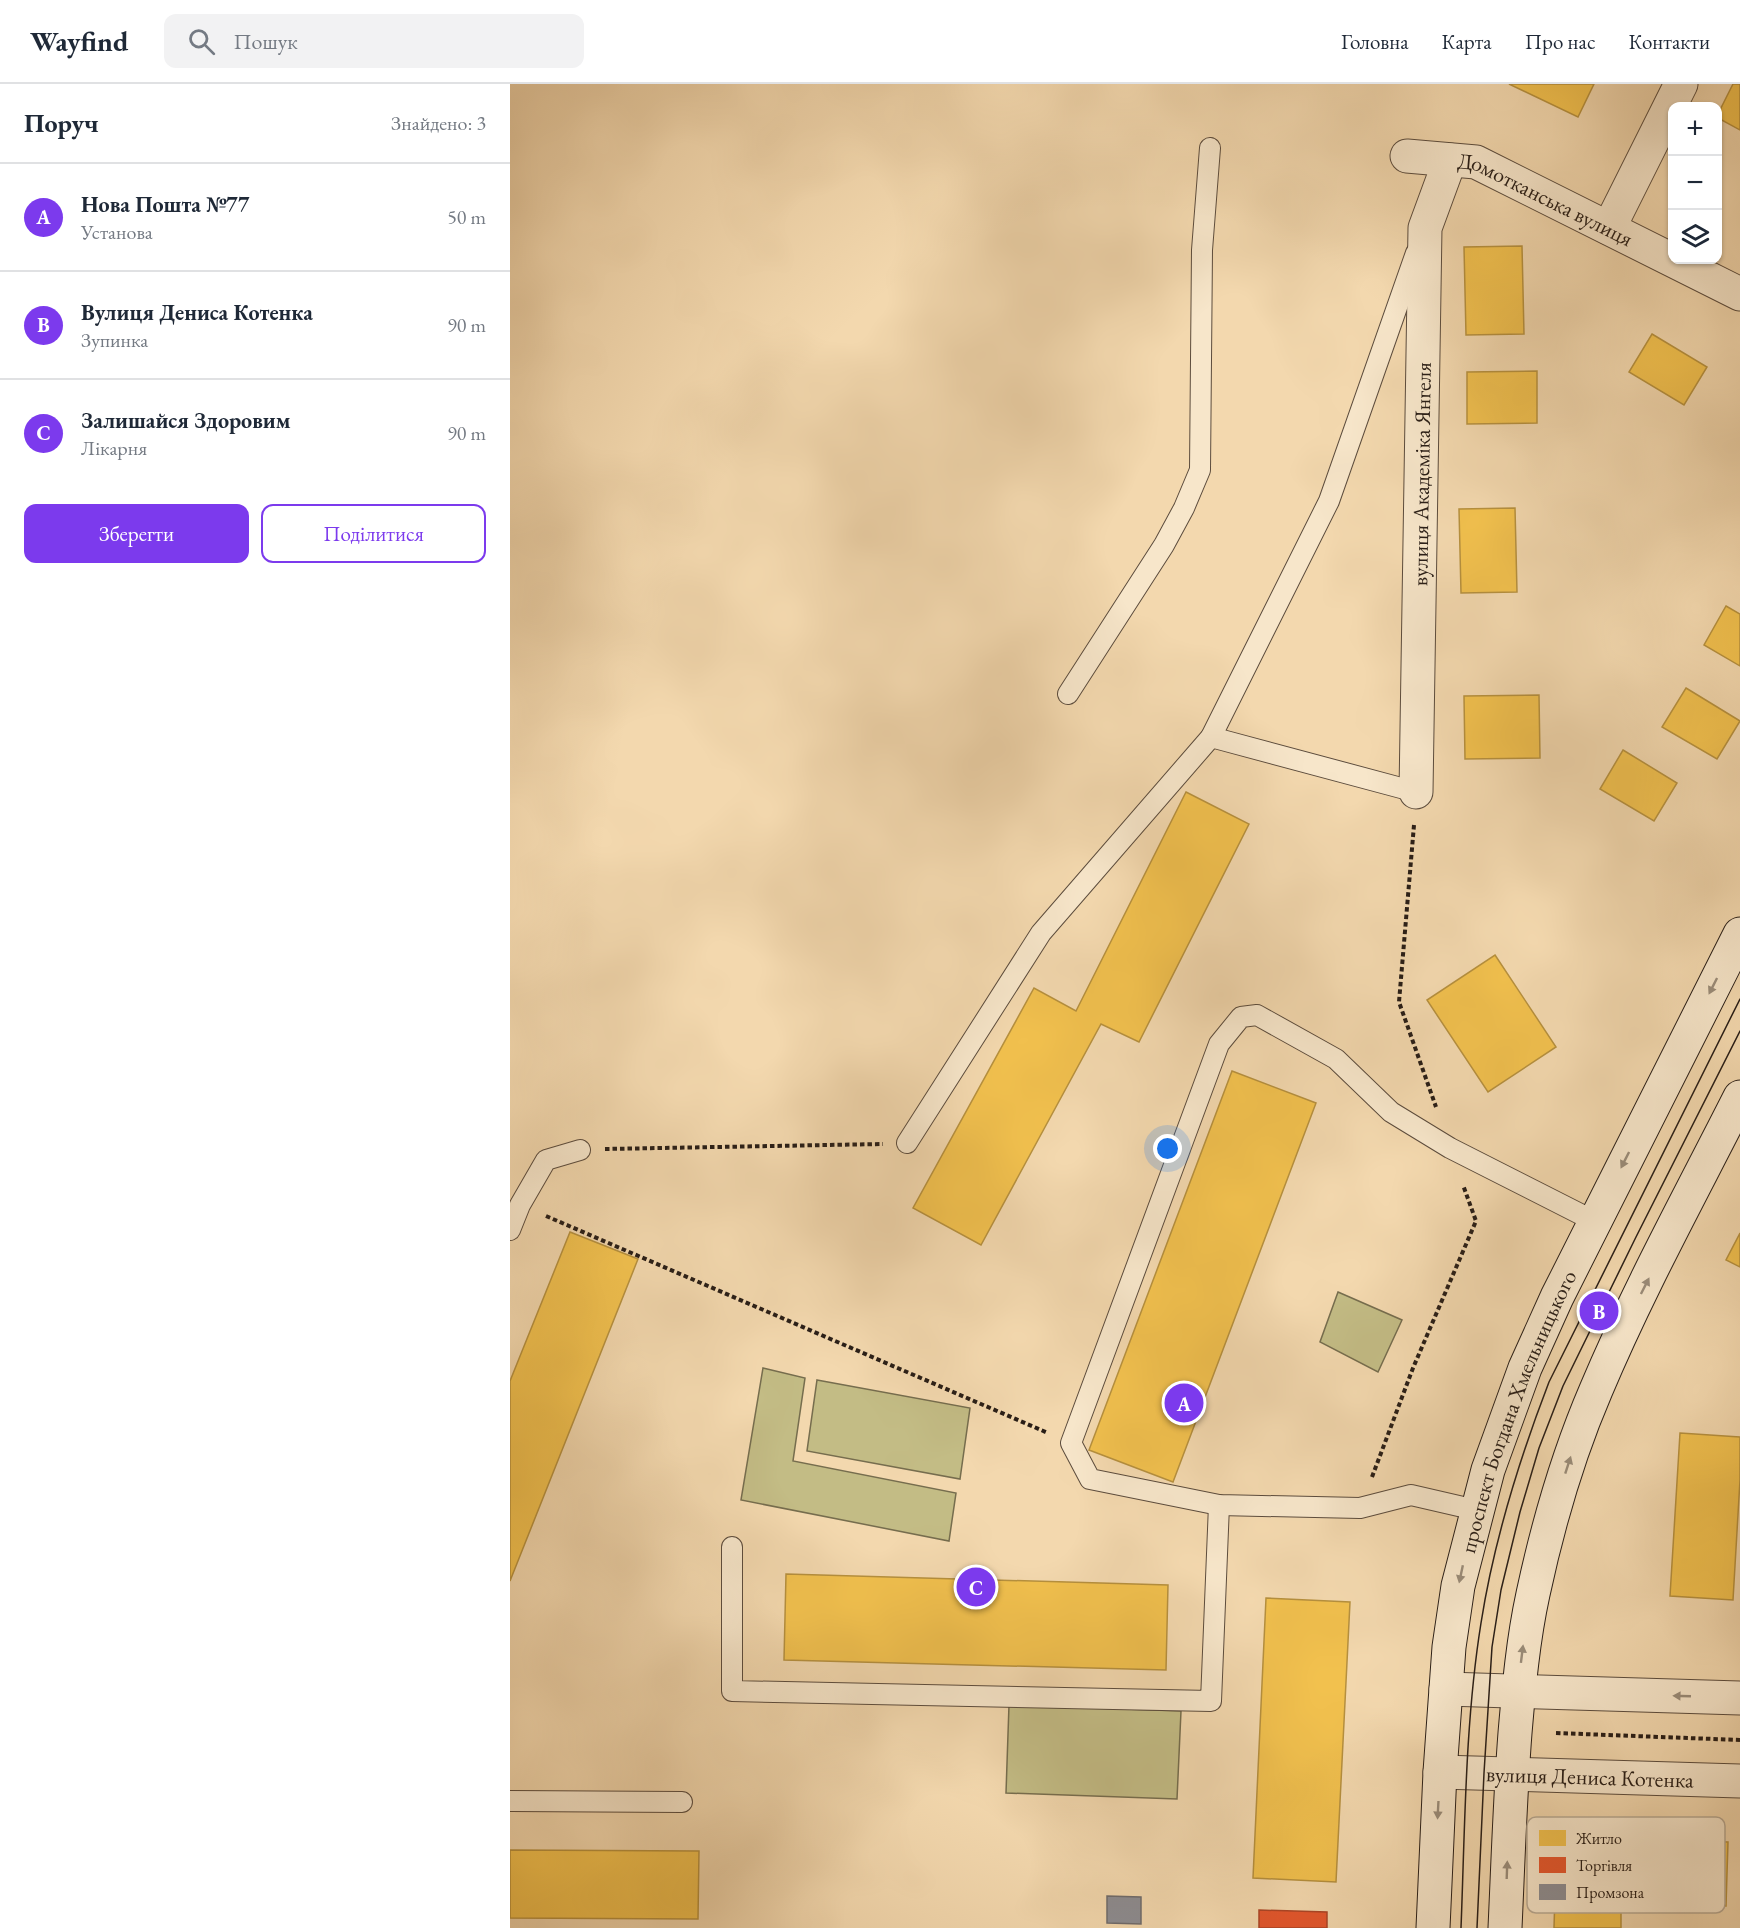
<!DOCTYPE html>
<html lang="uk">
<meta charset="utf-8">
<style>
body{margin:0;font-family:"EB Garamond",serif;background:#f2f2f3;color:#1f2937}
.controls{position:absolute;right:18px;top:18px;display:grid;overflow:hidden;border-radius:12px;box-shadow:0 2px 4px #0004}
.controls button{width:54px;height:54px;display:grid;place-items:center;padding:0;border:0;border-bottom:2px solid #e0e1e3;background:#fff;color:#1f2937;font:30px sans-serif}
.you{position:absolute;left:658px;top:1065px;width:21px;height:21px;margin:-15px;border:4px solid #fff;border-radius:50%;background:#1a73e8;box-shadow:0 0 0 9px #1a73e833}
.badge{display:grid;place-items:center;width:39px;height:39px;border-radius:50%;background:#7c3aed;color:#fff;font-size:20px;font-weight:700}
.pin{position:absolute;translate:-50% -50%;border:3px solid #fff;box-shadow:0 2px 6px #0006}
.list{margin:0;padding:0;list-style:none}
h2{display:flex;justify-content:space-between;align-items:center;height:78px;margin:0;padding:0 24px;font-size:26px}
h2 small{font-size:20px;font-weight:400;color:#747a83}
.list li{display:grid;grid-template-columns:39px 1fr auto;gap:18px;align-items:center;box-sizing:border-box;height:108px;padding:0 24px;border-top:2px solid #e0e1e3}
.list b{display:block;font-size:22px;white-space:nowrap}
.list p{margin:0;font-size:20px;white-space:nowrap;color:#747a83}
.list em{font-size:20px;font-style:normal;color:#747a83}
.actions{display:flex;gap:12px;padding:18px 24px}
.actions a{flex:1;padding:14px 0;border:2px solid #7c3aed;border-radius:12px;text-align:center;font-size:21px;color:#7c3aed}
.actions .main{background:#7c3aed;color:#fff}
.icon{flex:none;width:33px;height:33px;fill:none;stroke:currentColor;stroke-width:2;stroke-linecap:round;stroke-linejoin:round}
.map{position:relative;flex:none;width:1230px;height:1844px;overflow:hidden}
header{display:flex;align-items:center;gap:36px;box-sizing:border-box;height:84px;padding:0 30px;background:#fff;border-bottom:2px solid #e0e1e3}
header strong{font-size:28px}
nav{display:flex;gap:33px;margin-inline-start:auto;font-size:21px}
.search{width:420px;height:54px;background:#f2f2f3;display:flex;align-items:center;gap:15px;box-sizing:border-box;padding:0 21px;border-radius:12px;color:#747a83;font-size:22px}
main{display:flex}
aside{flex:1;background:#fff}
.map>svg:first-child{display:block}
.green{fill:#c3bc85;stroke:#766d4e;stroke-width:1.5}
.homes{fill:#f2c14e;stroke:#b6903e;stroke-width:1.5}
.shops{fill:#e4572e;stroke:#ac4627;stroke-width:1.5}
.industry{fill:#8d8d92;stroke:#6f6c6d;stroke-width:1.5}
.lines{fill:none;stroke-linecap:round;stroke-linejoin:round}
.lane-casing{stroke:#5c4c3d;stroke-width:22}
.street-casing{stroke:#5c4c3d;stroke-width:35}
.secondary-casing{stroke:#291e17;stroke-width:35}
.path{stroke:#291e17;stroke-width:4;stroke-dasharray:4.5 3;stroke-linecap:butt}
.lane{stroke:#f7e6ca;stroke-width:20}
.street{stroke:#f7e6ca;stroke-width:33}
.secondary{stroke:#f7e6ca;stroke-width:33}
.tram{stroke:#291e17;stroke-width:1.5}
.oneway{fill:#9a8c79}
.labels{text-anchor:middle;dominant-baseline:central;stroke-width:6;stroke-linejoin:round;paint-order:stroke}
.street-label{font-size:22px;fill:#291e17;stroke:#f7e6ca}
.key{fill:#f7e6ca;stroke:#b9aa94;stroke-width:1.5}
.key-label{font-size:16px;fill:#291e17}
</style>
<header>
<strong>Wayfind</strong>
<div class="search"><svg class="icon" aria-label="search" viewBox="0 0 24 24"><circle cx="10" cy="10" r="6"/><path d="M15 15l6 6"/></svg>Пошук</div>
<nav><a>Головна</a><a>Карта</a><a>Про нас</a><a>Контакти</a></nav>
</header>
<main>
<aside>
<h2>Поруч<small>Знайдено: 3</small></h2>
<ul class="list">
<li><span class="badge">A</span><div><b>Нова Пошта №77</b><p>Установа</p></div><em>50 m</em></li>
<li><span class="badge">B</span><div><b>Вулиця Дениса Котенка</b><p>Зупинка</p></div><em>90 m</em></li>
<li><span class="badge">C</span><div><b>Залишайся Здоровим</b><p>Лікарня</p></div><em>90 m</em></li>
</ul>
<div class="actions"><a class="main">Зберегти</a><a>Поділитися</a></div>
</aside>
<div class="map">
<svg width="1230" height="1844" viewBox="0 0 1230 1844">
<rect width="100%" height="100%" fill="#f3d8ae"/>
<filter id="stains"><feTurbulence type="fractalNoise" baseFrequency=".00333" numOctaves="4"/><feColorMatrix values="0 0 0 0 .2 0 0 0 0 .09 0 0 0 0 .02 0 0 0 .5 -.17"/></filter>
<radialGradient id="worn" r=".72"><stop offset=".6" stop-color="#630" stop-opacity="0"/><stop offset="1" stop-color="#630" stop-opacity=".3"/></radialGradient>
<g class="green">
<polygon points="828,1208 892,1236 868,1288 810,1258"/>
<polygon points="253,1284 295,1294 283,1377 446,1409 439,1457 231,1416"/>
<polygon points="307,1296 460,1324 450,1395 297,1367"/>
<polygon points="499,1621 671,1627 667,1715 496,1709"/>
</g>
<g class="homes">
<polygon points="999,0 1084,0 1068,33"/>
<polygon points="1223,0 1230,0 1230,46 1208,34 1208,30"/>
<polygon points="1012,162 1014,250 956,251 954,163"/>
<polygon points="1142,250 1197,283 1174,321 1119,288"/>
<polygon points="1027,287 1027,339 957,340 957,288"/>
<polygon points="1005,424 1007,508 951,509 949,425"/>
<polygon points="1216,522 1230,530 1230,582 1194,561"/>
<polygon points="1176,604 1230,637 1207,675 1152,643"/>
<polygon points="1029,611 1030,674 955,675 954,612"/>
<polygon points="1113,666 1167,699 1144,737 1090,705"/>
<polygon points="676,708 739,740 629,958 591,940 471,1161 403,1124 524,904 566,927"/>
<polygon points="985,871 1046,963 978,1008 917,916"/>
<polygon points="722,987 806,1019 663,1398 579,1366"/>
<polygon points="60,1148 128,1175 0,1497 0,1297"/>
<polygon points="1230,1149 1230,1183 1216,1176"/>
<polygon points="1170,1349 1230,1353 1230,1396 1223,1516 1160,1512"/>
<polygon points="276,1490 658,1501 656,1586 274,1576"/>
<polygon points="756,1514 840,1518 826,1798 743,1794"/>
<polygon points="1047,1742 1116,1745 1116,1755 1218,1758 1216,1822 1111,1819 1111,1844 1044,1844"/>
<polygon points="0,1766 189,1767 188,1835 0,1834"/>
</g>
<polygon class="shops" points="749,1826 817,1828 817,1844 749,1844"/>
<polygon class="industry" points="597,1812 631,1813 631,1840 597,1839"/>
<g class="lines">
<defs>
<g id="lane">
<polyline points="906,169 819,417 701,653 906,708"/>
<polyline points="558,610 654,461 674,424 690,386 692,166 700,64"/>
<polyline points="397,1059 531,849 701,653"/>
<polyline points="0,1146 10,1121 36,1076 70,1066"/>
<polyline points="966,1426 901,1411 850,1424 709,1421 580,1395 561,1359 709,960 731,933 747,931 826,975 881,1028 940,1064 1084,1137"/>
<polyline points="222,1463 222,1607 701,1617 709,1421"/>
<polyline points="0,1717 172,1718"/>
</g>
<g id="street">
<path id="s1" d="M897,72L966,78L1230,210"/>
<polyline points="1099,144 1171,0"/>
<path id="s2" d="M906,708L915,144L940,76"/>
<polyline points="936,1605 1230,1614"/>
<path id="s3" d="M930,1688L1230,1697"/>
</g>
<g id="secondary">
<path id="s4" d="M923,1844L930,1688L939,1563L948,1502L978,1386L1015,1284L1047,1213L1230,850"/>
<path d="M995,1844C998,1779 1000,1714 1005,1649C1009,1602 1013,1556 1023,1510C1038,1440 1058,1371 1086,1306C1128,1206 1181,1110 1230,1013"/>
</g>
</defs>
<use href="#lane" class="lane-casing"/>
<use href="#street" class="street-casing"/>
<use href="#secondary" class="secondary-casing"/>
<g class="path">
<polyline points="904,741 889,918 926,1023"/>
<polyline points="95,1065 373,1060"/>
<polyline points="36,1132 538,1349"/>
<polyline points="862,1393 903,1284 966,1137 953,1101"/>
<polyline points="1046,1649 1230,1656"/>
</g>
<use href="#lane" class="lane"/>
<use href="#street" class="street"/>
<use href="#secondary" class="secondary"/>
<g class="tram">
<path d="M951,1844C955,1743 955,1639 971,1539C984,1456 1009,1376 1039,1298L1230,915"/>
<polyline points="967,1844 974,1689 982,1563 991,1506 1010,1428 1029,1364 1053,1302 1126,1153 1230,947"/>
</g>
</g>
<defs><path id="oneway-solid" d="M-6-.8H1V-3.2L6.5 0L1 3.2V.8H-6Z" transform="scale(1.5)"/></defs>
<g class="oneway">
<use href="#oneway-solid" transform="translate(1203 902) rotate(117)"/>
<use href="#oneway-solid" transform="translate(1115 1076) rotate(117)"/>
<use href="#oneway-solid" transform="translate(1135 1202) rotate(-63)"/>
<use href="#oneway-solid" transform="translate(1058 1381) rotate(-72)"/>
<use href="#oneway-solid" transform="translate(951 1490) rotate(102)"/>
<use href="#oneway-solid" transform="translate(1012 1570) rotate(-83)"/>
<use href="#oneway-solid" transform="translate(1172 1612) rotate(-178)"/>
<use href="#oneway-solid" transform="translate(928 1726) rotate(93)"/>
<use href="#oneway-solid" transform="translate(997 1786) rotate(-88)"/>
</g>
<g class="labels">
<g class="street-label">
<text stroke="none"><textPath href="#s1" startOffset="147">Домотканська вулиця</textPath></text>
<text stroke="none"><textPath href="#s2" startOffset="318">вулиця Академіка Янгеля</textPath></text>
<text stroke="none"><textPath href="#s4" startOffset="528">проспект Богдана Хмельницького</textPath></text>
<text stroke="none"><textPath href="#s3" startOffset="150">вулиця Дениса Котенка</textPath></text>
</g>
</g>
<rect x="1017" y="1733" width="198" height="96" rx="9" class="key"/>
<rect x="1029" y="1746" width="27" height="16" fill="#f2c14e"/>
<rect x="1029" y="1773" width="27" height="16" fill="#e4572e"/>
<rect x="1029" y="1800" width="27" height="16" fill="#8d8d92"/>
<g class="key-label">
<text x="1066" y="1760">Житло</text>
<text x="1066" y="1787">Торгівля</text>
<text x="1066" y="1814">Промзона</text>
</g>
<rect width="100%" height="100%" filter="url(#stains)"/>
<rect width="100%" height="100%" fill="url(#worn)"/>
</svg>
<div class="controls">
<button>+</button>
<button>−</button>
<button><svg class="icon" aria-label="layers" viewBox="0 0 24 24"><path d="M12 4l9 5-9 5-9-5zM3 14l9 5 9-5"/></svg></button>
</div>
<div class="you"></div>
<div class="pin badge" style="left:674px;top:1319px">A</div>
<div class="pin badge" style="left:1089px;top:1227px">B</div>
<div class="pin badge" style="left:466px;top:1503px">C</div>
</div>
</main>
